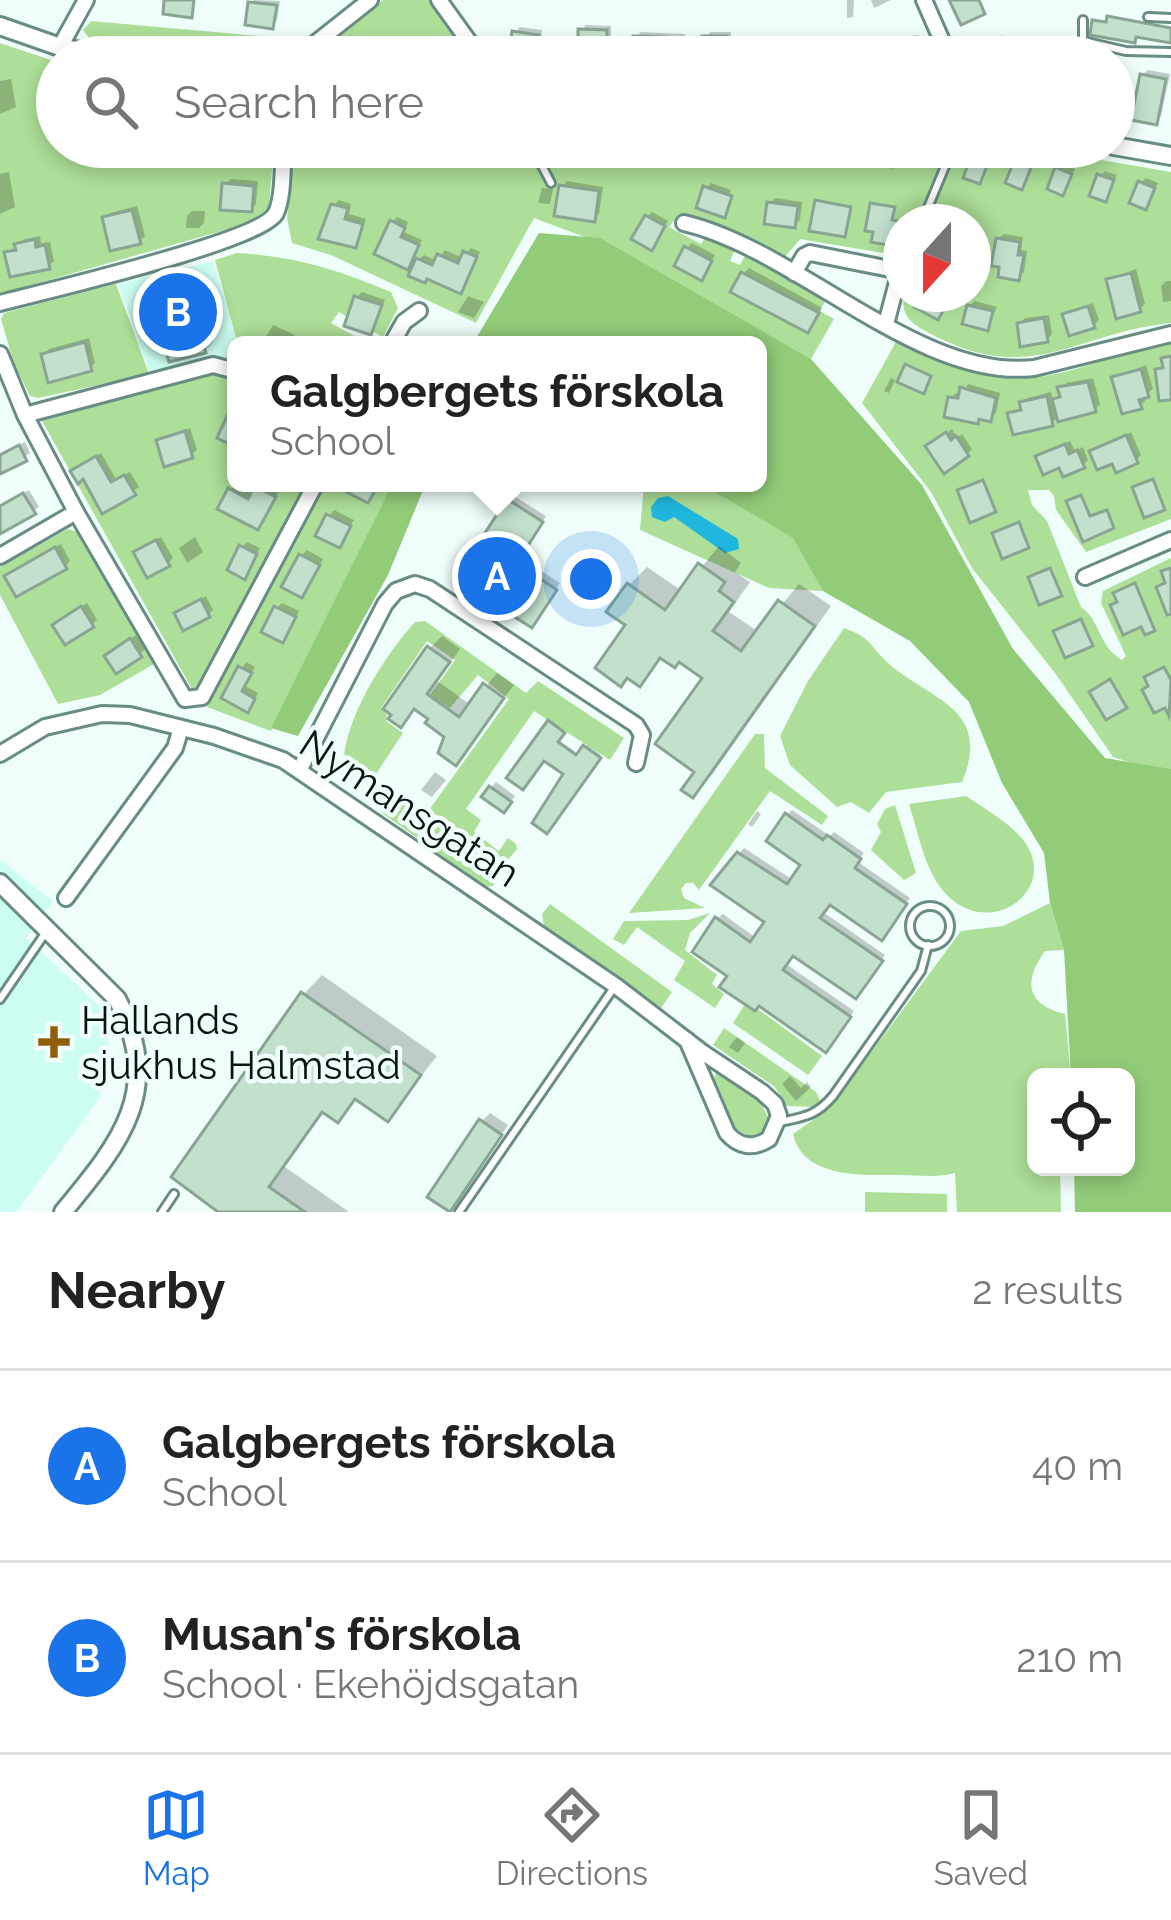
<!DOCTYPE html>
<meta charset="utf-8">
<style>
body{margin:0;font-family:Raleway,sans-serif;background:#f6f6f6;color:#222}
.controls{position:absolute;right:36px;bottom:36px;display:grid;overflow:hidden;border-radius:18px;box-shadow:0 6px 18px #0003}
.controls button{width:108px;height:108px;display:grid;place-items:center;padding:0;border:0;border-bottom:3px solid #e0e0e0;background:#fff;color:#222;font:60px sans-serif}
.compass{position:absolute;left:883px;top:204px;width:108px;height:108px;border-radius:50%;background:#fff;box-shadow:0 6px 18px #0003;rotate:201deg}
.you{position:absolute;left:591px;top:579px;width:42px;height:42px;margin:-30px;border:9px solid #fff;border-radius:50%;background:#1a73e8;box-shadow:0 0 0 18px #1a73e833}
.badge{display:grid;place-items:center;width:78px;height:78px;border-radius:50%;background:#1a73e8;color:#fff;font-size:39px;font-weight:700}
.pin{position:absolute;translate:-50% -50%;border:6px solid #fff;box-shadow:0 3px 12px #0006}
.popup{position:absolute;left:227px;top:336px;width:540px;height:156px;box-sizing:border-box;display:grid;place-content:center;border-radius:18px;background:#fff;filter:drop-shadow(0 3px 9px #0005);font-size:39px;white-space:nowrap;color:#767676}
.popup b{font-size:45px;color:#222}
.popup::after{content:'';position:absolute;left:50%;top:100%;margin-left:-24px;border:24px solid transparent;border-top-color:#fff}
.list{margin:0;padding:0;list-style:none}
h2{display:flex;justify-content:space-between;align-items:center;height:156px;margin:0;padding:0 48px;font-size:51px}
h2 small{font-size:39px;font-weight:400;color:#767676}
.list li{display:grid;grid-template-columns:78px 1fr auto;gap:36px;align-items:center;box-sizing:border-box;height:192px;padding:0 48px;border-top:3px solid #e0e0e0}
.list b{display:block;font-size:45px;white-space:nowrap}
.list p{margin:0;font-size:39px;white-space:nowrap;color:#767676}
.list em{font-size:39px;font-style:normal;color:#767676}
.icon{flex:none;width:66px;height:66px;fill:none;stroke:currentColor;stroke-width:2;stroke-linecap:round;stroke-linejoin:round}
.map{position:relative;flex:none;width:1171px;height:1212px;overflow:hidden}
.search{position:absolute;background:#fff;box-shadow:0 6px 18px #0003;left:36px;right:36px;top:36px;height:132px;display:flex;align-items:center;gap:30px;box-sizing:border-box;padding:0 42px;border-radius:66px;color:#767676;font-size:45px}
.sheet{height:540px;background:#fff}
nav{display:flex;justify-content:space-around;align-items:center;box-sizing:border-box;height:168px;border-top:3px solid #e0e0e0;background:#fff;font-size:33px;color:#767676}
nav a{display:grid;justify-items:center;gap:6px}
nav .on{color:#1a73e8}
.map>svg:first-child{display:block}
.built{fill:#cdfdf2}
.green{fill:#addf98}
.forest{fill:#92cc79}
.water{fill:#21b6dd}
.shadow{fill:#0003}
.building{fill:#c2e1cd;stroke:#88a593;stroke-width:3}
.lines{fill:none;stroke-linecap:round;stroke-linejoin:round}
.service-casing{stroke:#698c84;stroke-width:12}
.minor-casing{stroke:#698c84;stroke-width:20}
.tertiary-casing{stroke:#698c84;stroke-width:22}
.service{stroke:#fff;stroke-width:6}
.minor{stroke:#fff;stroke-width:14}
.tertiary{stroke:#fff;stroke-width:16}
.poi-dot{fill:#905f0c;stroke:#effefa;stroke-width:4.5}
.labels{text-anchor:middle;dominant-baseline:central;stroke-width:9;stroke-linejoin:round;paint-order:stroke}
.street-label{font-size:39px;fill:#071512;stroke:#effefa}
.poi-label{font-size:39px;fill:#071512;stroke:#effefa;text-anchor:start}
</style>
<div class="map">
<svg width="1171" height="1212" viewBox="0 0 1171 1212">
<rect width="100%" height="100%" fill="#effefa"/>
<g class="built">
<polygon points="213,261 238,340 235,360 215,357 150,373 118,284"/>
<polygon points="0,860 53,901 26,938 101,1007 108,1028 109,1057 99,1099 16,1212 0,1212"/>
</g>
<g class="green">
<polygon points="383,0 432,0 474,57 321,57 326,41"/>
<polygon points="91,21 303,40 276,57 92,42 83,30"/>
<polygon points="0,43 57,62 57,147 274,147 269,206 260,220 0,294"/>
<polygon points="295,147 538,147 537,159 544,160 546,147 946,148 916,222 901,222 901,256 800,239 785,257 679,214 669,227 701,244 708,234 736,247 730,261 740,265 746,254 826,299 820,311 834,319 811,359 614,248 534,218 476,323 331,255 292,243 287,218"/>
<path d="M955,147H1025L1171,172V323C1077,332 1033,387 933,335C914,325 900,318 904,294H973V222H924Z"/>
<path d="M237,253C294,256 339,270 391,292L398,308L383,337L339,312L331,323L371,345H238L215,260Z"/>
<polygon points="116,284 149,374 38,398 30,396 14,364 1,319 4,313"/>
<path d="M897,340C947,367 993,387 1051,375C1092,367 1129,348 1171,343V519L1086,552L1056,510L1054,496L1049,490H1028L1032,505L1047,521L1081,607C1102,622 1097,645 1122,660L1126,656L1101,603L1103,591L1171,558V798L1155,770L1113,757L1055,673L972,568L931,492L862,403Z"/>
<polygon points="220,371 236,380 236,483 309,483 199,687 192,689 42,421"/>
<polygon points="327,483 417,483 301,672 271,731 207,707"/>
<polygon points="644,483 699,483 794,538 823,591 769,588 640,530"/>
<polygon points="68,529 81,533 154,664 100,695 58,704 0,595 0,567"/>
<path d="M425,621L526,693L538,681L624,738L610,760L534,711L466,809L481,820L474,832L499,851L508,838L516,844L517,849L506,862L429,810L509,699L478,675L450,708L430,695L455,660L427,641L381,708L387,715L386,721L403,733L376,774L356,765L344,754C351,709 385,655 415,622Z"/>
<path d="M844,628C873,639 867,643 887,662C930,701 993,707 962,782L886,792L869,813L851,802L837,807L790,765L780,736L808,681Z"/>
<polygon points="755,734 764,734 765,768 828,816 822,825 770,791 699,890 693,883 686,883 681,889 684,898 705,908 629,913"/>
<polygon points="392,794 503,871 493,886 486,887 382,813"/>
<path d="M966,796C986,810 1019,827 1030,851C1050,895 991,935 950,898C925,875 919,835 909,804Z"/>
<polygon points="895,805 916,873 904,880 871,850 881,832 877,824 885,809"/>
<path d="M1050,903L1064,950L1045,951C1023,981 1026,1005 1065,1014L1071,1077H1036V1110L1029,1112H1036V1167H1060L1061,1212H957L955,1173C937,1178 917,1175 898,1175C863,1175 803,1179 793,1134L830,1108L961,931L1003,926Z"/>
<polygon points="550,904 672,992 661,1008 544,926 542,914"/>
<polygon points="710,913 690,933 685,950 717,975 712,984 724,994 715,1008 674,980 685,961 637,927 624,945 613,939 624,921 688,920"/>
<polygon points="747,1001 822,1056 808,1075 733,1023"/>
<polygon points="724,1028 816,1092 820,1100 815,1107 786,1106 775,1087 713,1045"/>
<polygon points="716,1073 723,1073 758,1097 769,1119 763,1132 748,1136 735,1128 714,1079"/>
<polygon points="865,1192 947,1194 947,1212 865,1212"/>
</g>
<g class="forest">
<polygon points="539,233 600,238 811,359 922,485 1013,649 1105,758 1171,769 1171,1212 1075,1212 1074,1167 1126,1167 1126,1077 1071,1077 1064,950 1050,903 1044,853 1002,783 969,702 910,641 823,591 793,538 699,483 758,483 758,345 472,345"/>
<polygon points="393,483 426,483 388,575 298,736 271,728"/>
</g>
<polygon class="water" points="668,496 738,539 739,549 725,553 674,517 665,522 652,517 651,507 658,498"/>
<g class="shadow">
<polygon points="254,0 280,1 277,20 272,25 251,3"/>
<polygon points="847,0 854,0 853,17 847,18"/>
<polygon points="871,0 891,0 874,8"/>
<polygon points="1112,16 1171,27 1171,40 1095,21 1109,21"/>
<polygon points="586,25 611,26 611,51 606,56 581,45 574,52 562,52 564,41 581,41 581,31"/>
<polygon points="520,27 542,30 540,49 535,54 515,33"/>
<polygon points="641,32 685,34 684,52 680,57 635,56 636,37"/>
<polygon points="711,32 731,32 731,56 705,57 705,37"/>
<polygon points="919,35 919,57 887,57 887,44 893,38"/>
<polygon points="1002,35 1011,57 978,57 974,50 980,45"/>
<polygon points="845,36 861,37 860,57 839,57 839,41"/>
<polygon points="787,46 820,47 820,57 781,57"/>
<polygon points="1148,70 1170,74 1161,116 1156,122 1142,75"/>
<polygon points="11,79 16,107 0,114 0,81"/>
<polygon points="249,147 261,147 260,154 249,155"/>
<polygon points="436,147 466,147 460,154 436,153"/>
<polygon points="718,147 751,147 745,154"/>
<polygon points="662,150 662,158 657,164 637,164 637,156 643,151"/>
<polygon points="979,152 991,157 979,181 974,157"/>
<polygon points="1022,158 1034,163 1022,186 1017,163"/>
<polygon points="1063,164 1075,169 1063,192 1058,169"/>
<polygon points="1105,171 1117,175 1105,199 1100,176"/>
<polygon points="9,172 15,207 0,214 0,174"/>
<polygon points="1146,178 1158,183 1145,206 1140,183"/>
<polygon points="231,179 258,181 256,204 251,209 225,184"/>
<polygon points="567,181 603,187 599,214 594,219 562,187"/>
<polygon points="711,183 731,190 723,213 706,188"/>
<polygon points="542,188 553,189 550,204 538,203"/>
<polygon points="775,198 802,202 800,220 794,225 769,204"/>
<polygon points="339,200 351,204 349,214 366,219 355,245 333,206"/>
<polygon points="137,206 145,236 139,241 105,218 110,213"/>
<polygon points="192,211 205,211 204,223 199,228 186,228 187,216"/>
<polygon points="652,212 668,221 656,242 647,217"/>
<polygon points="397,217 408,222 404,232 422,240 407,266 392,222"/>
<polygon points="1004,234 1023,237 1021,250 1027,251 1024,272 1018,278 998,239"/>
<polygon points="40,236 41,243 50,242 54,261 48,266 8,253 23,240"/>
<polygon points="692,243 715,255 702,277 687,248"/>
<polygon points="471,248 480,252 460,290 418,260 424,255 437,261 445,250 463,258"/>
<polygon points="749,268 822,308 813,325 808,330 743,274"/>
<polygon points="1136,269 1145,304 1140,309 1109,280"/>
<polygon points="1166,281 1171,281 1171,301 1163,302 1161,286"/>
<polygon points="362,292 385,300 371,332 357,297"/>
<polygon points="468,296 484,302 474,318 458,312"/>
<polygon points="975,301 997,307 987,328 969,306"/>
<polygon points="1093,303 1099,320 1093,326 1065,315"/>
<polygon points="1049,315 1052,334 1046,340 1020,324 1025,318"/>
<polygon points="208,321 213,342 204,351 166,339 174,330"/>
<polygon points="273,325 295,335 291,345 261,345"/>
<polygon points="89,338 95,363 90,368 44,355 49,349"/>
<polygon points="1146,365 1153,389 1144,395 1145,401 1140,406 1115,378"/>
<polygon points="891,378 895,380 889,393 884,391"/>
<polygon points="1093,378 1100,404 1095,409 1059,416 1052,423 1011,414 1023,407 1028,398 1051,392 1054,402 1066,383"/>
<polygon points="968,384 1000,393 996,413 991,418 950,398 956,393 962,394"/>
<polygon points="190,428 197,450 191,455 159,441"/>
<polygon points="952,429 957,437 962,434 972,449 967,454 934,442"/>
<polygon points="1131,432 1141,455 1136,460 1113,460 1092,452"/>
<polygon points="1070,441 1075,451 1083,447 1088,460 1083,465 1039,457"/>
<polygon points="25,442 30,453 0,471 0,455"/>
<polygon points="101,453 116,479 130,472 139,487 104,510 79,466"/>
<polygon points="261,483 279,491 258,527 230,490 235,485 253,494"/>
<polygon points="29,490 39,507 0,531 0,506"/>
<polygon points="514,496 546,516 520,557 560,583 537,619 459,578"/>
<polygon points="334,510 354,520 339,544 329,516"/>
<polygon points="161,537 173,558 168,563 142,547"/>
<polygon points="195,537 203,552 187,563 179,548"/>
<polygon points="247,542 260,548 249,571 242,547"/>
<polygon points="61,544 70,561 65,566 12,571"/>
<polygon points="719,546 741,563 735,572 750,582 729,612 759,632 799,584 831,606 711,776 692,794 706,677 680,658 663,656 639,683 629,625 629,585 647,567 682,591"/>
<polygon points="307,550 323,559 306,589 302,555"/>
<polygon points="206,596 213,610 208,615 177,613"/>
<polygon points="87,603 97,620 92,625 61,620"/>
<polygon points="282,603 299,611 287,634 277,608"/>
<polygon points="136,635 145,649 140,654 113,651"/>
<polygon points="442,636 460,649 437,681 471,705 497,673 514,685 456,762 448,736 416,707 401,725 430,648"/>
<polygon points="246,662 255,667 245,686 258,693 252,704 225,697"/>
<polygon points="552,721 564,730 557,739 580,755 587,745 601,755 546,830 567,773 544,757 510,777"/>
<polygon points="435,772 446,780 432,797 421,790"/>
<polygon points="496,782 515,796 509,804 491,788"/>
<polygon points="792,810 830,836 834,832 864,853 858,862 910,898 887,932 830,902 823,912 885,955 861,990 794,952 786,964 854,1011 831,1044 731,975 717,919 723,914 756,938 768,921 739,854 744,848 793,880 804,864 787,815"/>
<polygon points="757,811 761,814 752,827 748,824"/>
<polygon points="322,975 437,1056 388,1118 358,1097 337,1119 325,1111 285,1167 349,1212 222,1212 175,1176 304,994"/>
<polygon points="737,1037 745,1043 738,1053 729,1047"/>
<polygon points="790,1076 801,1088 807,1082 811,1087 796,1101 782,1084"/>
<polygon points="490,1113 508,1125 458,1200 482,1121"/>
</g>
<g class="building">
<polygon points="164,0 194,0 192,18 163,14"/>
<polygon points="949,0 979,0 985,14 961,25"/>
<polygon points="248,2 277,5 273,29 245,25"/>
<polygon points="1107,16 1171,28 1171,43 1136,37 1135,43 1090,35 1092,20 1106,22"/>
<polygon points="578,29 607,30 607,57 578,57"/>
<polygon points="512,31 539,35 536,57 509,54"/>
<polygon points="633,36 665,37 664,57 632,57"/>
<rect x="702" y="36" width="25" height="21"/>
<polygon points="902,38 915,38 915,57 884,57 884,42 902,43"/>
<polygon points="996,38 1005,57 975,57 971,49"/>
<polygon points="1140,74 1166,79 1157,125 1131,120"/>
<polygon points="303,147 327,147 326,165 302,162"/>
<polygon points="582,147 619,147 618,161 582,158"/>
<polygon points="869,147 910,147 907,162 892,160 891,167 866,162"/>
<polygon points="971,156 988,163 980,184 963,178"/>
<polygon points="1014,161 1031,168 1022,190 1005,183"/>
<polygon points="1055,167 1072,174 1063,196 1047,189"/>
<polygon points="1097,174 1114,180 1106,202 1089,196"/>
<polygon points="1138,181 1155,188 1146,210 1129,203"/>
<polygon points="222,183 254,186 252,212 220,210"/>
<polygon points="559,185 599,191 595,222 554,216"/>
<polygon points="703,186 732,196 725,218 696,208"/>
<polygon points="815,200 851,207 845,237 809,231"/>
<polygon points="767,202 798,206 795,228 764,224"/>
<polygon points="870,203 895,207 892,220 898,221 893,246 871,242 873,232 865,231"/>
<polygon points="331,204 348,208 345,219 363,224 356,248 318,239"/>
<polygon points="132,210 141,244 110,251 102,217"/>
<polygon points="645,215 665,226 652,251 631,239"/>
<polygon points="390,220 405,228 401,237 419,245 408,270 374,254"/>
<polygon points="996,238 1020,242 1018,255 1024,255 1019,281 998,277 999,267 991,266"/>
<polygon points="35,239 36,247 45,245 50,269 10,277 4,252 16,250 14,244"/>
<polygon points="684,246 712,261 702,281 674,266"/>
<polygon points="463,251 477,257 461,294 427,279 425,283 408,276 416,258 432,265 437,254 458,263"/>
<polygon points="741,272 819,313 808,333 730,292"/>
<polygon points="1131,273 1141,312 1116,319 1106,279"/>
<polygon points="921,294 938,294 949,300 938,320 914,307"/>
<polygon points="354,296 382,305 371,335 344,326"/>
<polygon points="967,305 993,311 988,331 962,324"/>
<polygon points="1088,306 1095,328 1069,336 1062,314"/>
<polygon points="1044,318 1048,342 1020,347 1017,323"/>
<polygon points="199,328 206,353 169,362 162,338"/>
<polygon points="85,342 92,371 48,383 41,354"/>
<polygon points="1171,356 1171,400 1159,401 1155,369 1163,368 1161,358"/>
<polygon points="905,364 931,376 924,394 897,382"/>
<polygon points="1141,369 1149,397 1139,400 1142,409 1122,414 1111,377"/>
<polygon points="1088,382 1096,412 1058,422 1052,399 1060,397 1057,387"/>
<polygon points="960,387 996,398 991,422 979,419 978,424 944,417 948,397 958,398"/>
<polygon points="1047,396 1053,426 1013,435 1007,413 1021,410 1019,402"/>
<polygon points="233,403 236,405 236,447 217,438"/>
<polygon points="185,431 193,458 164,467 156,440"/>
<polygon points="946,432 951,440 956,436 969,456 944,474 925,446"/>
<polygon points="1126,435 1138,463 1116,473 1112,464 1097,470 1089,451"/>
<polygon points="1065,444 1069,454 1077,450 1085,468 1063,477 1059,468 1043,475 1035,456"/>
<polygon points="19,445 27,461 0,474 0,455"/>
<polygon points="96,456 111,482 124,475 136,495 102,514 83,479 78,484 70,471"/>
<polygon points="1153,479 1165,510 1144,518 1132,487"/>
<polygon points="983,480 996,512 970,523 957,490"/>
<polygon points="344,483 370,483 377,487 368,503 341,489"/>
<polygon points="254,486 276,497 258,530 217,509 228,488 248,499"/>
<polygon points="23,493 36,514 0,534 0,506"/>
<polygon points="1081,495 1090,516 1107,510 1114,528 1083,542 1066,501"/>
<polygon points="507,499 543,522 517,563 557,590 532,628 455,579"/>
<polygon points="326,514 351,526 340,548 315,536"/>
<polygon points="1019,522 1029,548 1002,559 992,533"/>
<polygon points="156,540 170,566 147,578 133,552"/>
<polygon points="239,545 257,554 245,580 227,570"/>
<polygon points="55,547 67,569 16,597 4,576"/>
<polygon points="299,554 320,565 302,598 281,587"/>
<polygon points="698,563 725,582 719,591 734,602 713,631 741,651 778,600 815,626 693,798 681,790 694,772 655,744 702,678 679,662 675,668 660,658 640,687 627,678 621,687 595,668 625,625 606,612 627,583 665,610"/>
<polygon points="1050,568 1062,596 1039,605 1028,577"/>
<polygon points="1171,568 1171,614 1167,615 1156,587 1165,583 1161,571"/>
<polygon points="1135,583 1155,631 1145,635 1141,627 1123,635 1110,605 1117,602 1113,593"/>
<polygon points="201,599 210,617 183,631 174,613"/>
<polygon points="81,606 94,627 65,645 52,625"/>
<polygon points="274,606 296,617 283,643 261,632"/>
<polygon points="1081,619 1093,646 1065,658 1053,631"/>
<polygon points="130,638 142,657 116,674 104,656"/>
<polygon points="427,646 450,662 427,694 459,717 483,683 504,698 456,766 438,753 444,737 425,723 428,719 414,709 401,728 388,719 391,715 383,709"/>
<polygon points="238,666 252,673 242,691 255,699 248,713 221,698"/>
<polygon points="1164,667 1171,680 1169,716 1165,708 1154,713 1142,690 1148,686 1144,677"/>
<polygon points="1110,679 1127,708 1106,720 1089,692"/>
<polygon points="548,720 565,733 558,742 576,755 583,745 601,758 547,834 532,823 563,774 544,761 523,790 506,778"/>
<polygon points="489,786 512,802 504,813 481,797"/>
<polygon points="785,813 823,840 827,835 861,859 855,868 907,904 882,941 830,905 820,918 883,961 856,999 793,956 783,970 851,1017 826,1053 759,1006 755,1011 719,987 727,976 692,952 715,917 750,942 764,922 710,885 737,852 787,884 800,865 766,841"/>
<polygon points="301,992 421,1075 388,1122 355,1099 338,1123 322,1112 269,1187 305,1212 218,1212 171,1177"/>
<polygon points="479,1119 502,1135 450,1212 427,1197"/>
</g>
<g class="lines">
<defs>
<g id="service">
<polyline points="1148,17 1171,18"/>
<polyline points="1083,20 1083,41 1126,51 1171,52"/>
<polyline points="541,147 540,162 551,183"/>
<polyline points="922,222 953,147"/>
<circle cx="930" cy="926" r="20"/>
<polyline points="0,999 46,932"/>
<path d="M780,1122C804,1117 816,1116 833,1096L921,971L928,945"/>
<polyline points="162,1212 174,1194"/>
<polyline points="459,1212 613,989"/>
</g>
<g id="minor">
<polyline points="439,0 480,57"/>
<polyline points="924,0 949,57"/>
<polyline points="60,47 86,0"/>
<polyline points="298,57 370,0"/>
<path d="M684,223C798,250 919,381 1034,368L1171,334"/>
<polyline points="794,273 804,256 810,253 900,271 886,324"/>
<path d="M0,303C42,292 262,241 276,213C284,195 282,166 284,147"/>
<polyline points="391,345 404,322 419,311"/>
<polyline points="0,354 25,415 76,512 185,699 202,697 316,483"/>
<polyline points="25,415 213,365 236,371"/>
<polyline points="0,556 76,512"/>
<polyline points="1085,577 1171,540"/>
<path d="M0,754L45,727L102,714L130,715L214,736L283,760L616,986L702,1052L762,1092L775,1104L779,1116L769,1139C753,1149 739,1147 727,1133L687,1040"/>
<polyline points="300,769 385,604 396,591 415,584 430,589 636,725 642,735 636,763"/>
<polyline points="66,898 175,748 181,728"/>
</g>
<g id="tertiary">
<polyline points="0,26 60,47 111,57"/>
<polyline points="1114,146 1171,156"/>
<path d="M0,883L117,999C165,1090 120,1143 63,1212"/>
</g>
</defs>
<use href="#service" class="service-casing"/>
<use href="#minor" class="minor-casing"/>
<use href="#tertiary" class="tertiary-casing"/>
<use href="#service" class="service"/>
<use href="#minor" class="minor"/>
<use href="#tertiary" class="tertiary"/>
</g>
<path class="poi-dot" d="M48 1024h12v12h12v12h-12v12h-12v-12h-12v-12h12z"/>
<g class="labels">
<g class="street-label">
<text transform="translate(410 808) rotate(33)">Nymansgatan</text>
</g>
<g class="poi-label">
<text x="81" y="1020">Hallands<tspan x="81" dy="45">sjukhus Halmstad</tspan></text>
</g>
</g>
</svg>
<div class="controls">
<button><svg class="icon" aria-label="locate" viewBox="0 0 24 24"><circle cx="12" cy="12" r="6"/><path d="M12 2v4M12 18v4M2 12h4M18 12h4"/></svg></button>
</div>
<svg class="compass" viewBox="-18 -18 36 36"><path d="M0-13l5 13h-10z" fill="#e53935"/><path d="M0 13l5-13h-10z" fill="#767676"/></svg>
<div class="you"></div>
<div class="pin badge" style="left:497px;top:576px">A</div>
<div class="popup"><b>Galgbergets förskola</b>School</div>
<div class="pin badge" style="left:178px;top:312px">B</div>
<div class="search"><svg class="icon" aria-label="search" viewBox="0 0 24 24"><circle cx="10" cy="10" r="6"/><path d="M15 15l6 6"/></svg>Search here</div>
</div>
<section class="sheet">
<h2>Nearby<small>2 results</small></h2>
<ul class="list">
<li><span class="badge">A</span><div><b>Galgbergets förskola</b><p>School</p></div><em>40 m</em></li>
<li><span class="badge">B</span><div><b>Musan's förskola</b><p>School · Ekehöjdsgatan</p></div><em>210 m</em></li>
</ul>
</section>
<nav>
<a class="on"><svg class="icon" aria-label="map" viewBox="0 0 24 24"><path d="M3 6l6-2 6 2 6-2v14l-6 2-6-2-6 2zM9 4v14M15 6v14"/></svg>Map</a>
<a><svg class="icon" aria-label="directions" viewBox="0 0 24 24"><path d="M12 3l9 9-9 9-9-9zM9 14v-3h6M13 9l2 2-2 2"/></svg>Directions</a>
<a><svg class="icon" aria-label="saved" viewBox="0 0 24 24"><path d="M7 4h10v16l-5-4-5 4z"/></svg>Saved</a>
</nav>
